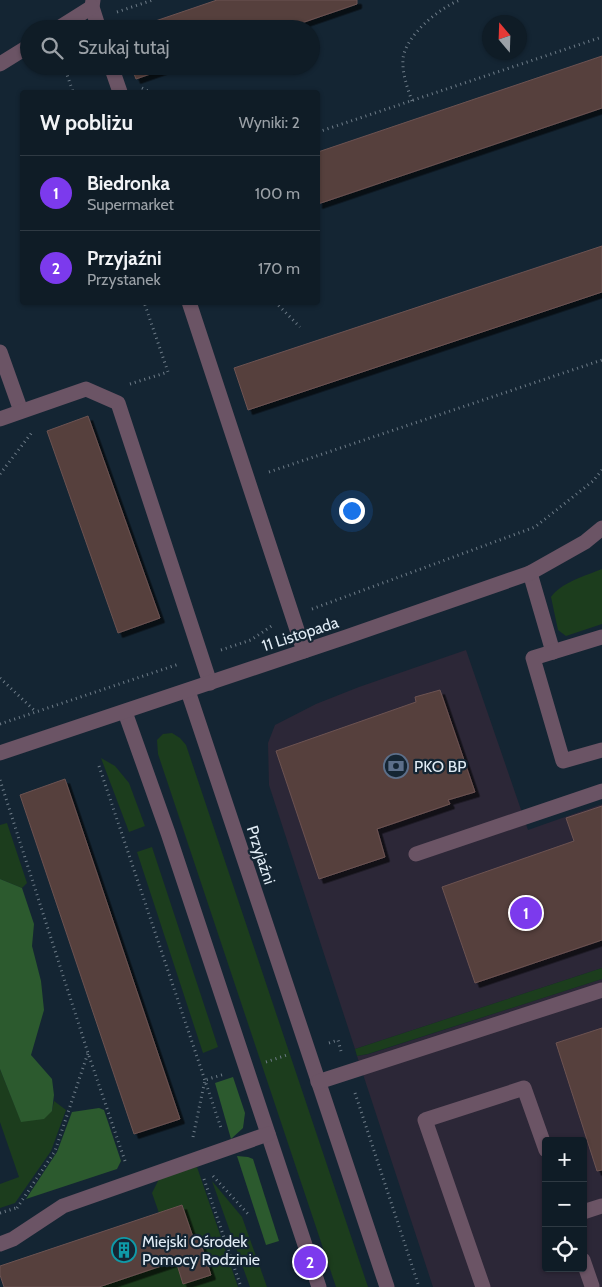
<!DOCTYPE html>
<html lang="pl">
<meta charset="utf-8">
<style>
body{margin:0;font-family:Cabin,sans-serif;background:#1d2932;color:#f1f3f6}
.controls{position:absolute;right:15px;bottom:15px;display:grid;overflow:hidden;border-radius:5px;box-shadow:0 1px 4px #0004}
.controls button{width:45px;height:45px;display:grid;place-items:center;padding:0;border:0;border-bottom:1px solid #2f3a43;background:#0f1c26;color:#f1f3f6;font:25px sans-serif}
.compass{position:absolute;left:482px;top:15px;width:45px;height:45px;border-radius:50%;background:#0f1c26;box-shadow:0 1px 4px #0004;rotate:341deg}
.you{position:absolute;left:351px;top:510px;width:18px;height:18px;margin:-12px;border:4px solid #fff;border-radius:50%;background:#1a73e8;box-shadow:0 0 0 8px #1a73e833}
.badge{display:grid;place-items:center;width:32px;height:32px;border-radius:50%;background:#7c3aed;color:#fff;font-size:16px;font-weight:700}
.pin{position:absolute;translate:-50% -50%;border:2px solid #fff;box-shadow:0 1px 5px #0006}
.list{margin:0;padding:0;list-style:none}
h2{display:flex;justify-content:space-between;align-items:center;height:65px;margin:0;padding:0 20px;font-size:21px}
h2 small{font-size:16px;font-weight:400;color:#9ba1a7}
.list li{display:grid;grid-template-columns:32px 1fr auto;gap:15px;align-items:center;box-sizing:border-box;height:75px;padding:0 20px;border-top:1px solid #2f3a43}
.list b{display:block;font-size:19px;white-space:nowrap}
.list p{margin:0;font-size:16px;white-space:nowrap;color:#9ba1a7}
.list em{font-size:16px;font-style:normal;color:#9ba1a7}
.icon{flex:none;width:28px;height:28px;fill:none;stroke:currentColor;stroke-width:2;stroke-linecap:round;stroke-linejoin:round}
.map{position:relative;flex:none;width:602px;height:1287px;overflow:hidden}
.search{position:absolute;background:#0f1c26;box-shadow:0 1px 4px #0004;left:20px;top:20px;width:300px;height:55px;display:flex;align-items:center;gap:12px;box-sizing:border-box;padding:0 18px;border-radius:28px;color:#9ba1a7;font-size:19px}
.panel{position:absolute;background:#0f1c26;box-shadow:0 1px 4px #0004;left:20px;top:90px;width:300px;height:215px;border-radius:5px}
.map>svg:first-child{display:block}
.commercial{fill:#2c2737;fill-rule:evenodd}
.green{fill:#1c3d1d}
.forest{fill:#2c5a2e}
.building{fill:#573f3e;stroke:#6c5351;filter:url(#shadow)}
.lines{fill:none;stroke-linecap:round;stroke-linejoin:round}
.path{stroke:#6e7c88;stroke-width:3;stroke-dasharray:1 4;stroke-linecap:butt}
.minor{stroke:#6b5465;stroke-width:15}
.labels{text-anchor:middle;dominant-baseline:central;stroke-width:4.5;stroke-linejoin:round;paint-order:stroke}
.street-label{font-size:16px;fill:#e1ecf5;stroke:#142533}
.poi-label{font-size:16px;fill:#e1ecf5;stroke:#142533;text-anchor:start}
</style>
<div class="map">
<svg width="602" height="1287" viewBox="0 0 602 1287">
<defs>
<filter id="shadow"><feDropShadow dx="4.5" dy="4.5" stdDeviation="0" flood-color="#0009"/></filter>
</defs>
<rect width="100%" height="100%" fill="#142533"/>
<g class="commercial">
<polygon points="466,650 528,830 602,804 602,968 355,1049 269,785 268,743 275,725 316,704 359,687"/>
<path d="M602,979V1287H433L357,1056L369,1054ZM546,1141H583V1268H546Z"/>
</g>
<g class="green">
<path d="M602,569V624L566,636L558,630L551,597C562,582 585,576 602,569Z"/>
<polygon points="172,733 180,738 186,745 368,1287 336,1287 158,754 157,740 163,734"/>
<polygon points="101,758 115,766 129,783 145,826 129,832"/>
<polygon points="7,823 27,883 22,888 0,879 0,825"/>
<polygon points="152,847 218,1047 203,1053 137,852"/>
<polygon points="602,968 602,979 368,1054 357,1056 355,1049"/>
<polygon points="0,1069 21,1121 52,1111 54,1101 66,1110 51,1151 15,1203 0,1208 0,1184 19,1177 0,1122"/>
<polygon points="197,1167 238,1287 99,1287 176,1261 183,1284 211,1275 199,1238 194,1240 182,1205 159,1213 152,1193 160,1177"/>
<polygon points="212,1181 242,1217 267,1287 250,1287"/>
</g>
<g class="forest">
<polygon points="0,879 22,888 34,924 32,946 41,981 44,1010 31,1055 52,1079 54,1095 52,1111 44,1119 21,1122 0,1069"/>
<polygon points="233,1077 245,1113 243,1128 231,1139 215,1083"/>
<polygon points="99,1108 104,1110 121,1161 117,1169 26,1199 57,1152 72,1112"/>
<polygon points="237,1156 248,1157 253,1159 279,1241 266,1245"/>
</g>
<g class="building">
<polygon points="217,0 357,0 357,4 284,29 132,29"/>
<polygon points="602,56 602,108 318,204 318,152"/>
<polygon points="131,66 173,66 136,79"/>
<polygon points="602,246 602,292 248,410 234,368"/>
<polygon points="88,416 160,618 118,633 47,431"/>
<polygon points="440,690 475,792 448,800 450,804 377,829 385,857 319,879 276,751 416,702 415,697"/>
<polygon points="65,779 180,1119 134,1134 20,795"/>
<polygon points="602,806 602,940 475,983 442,887 574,841 566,818"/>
<polygon points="602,1028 602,1170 597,1171 556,1043"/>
<polygon points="182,1205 194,1240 199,1238 211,1275 183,1284 176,1261 99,1287 4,1287 0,1275 0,1266"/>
</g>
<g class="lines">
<g class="path">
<polyline points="117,12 153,0"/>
<polyline points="64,66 73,92"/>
<polyline points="142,88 150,92"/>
<path d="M412,101C407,87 402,73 403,59C405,36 439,8 460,0"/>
<polyline points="318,132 602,37"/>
<polyline points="275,302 300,327"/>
<polyline points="130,384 168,372 144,302"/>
<polyline points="269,472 602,360"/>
<polyline points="0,474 33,431"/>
<polyline points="312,609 535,527 593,481 602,470"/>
<polyline points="221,650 251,640 273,625"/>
<polyline points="0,678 36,712"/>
<polyline points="0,724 179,664"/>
<polyline points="99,766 221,1128"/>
<polyline points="0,780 88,1053 125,1161"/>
<polyline points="329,1043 338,1040 341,1051"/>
<polyline points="266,1062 287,1055"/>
<polyline points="355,1093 419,1287"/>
<polyline points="193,1137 205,1080 225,1074"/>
<polyline points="213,1176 248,1214"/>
<polyline points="204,1179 241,1287"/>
<polyline points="17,1208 55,1151 88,1053"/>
<polyline points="0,1213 16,1208"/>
</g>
<g class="minor">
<polyline points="93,0 92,7 99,29"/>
<polyline points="57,29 92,7"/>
<polyline points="0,64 29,46"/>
<polyline points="111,66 120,92"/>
<polyline points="189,302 304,651"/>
<polyline points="0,352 21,411"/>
<polyline points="0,419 86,389 118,403 210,683"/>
<polyline points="530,573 553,652"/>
<polyline points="602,637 533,658 563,761 602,750"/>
<polyline points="188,691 387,1287"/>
<polyline points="125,712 168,833 319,1287"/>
<polyline points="0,753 346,637 530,573 585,542 602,528"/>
<polyline points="416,854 602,791"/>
<polyline points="318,1082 602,990"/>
<polyline points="583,1212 602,1206"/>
<polyline points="0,1244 13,1239 63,1206 268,1134"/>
<polyline points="583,1260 592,1286"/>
<polyline points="483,1287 425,1120 524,1088 546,1150"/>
</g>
</g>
<defs>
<symbol id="bank-ring" viewBox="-11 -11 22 22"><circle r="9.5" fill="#142533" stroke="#5c6f8a" stroke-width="1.5"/><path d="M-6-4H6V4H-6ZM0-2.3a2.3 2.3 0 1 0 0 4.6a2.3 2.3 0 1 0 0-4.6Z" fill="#5c6f8a"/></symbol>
<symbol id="building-ring" viewBox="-11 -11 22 22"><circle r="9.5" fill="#142533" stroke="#0f9aa8" stroke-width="1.5"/><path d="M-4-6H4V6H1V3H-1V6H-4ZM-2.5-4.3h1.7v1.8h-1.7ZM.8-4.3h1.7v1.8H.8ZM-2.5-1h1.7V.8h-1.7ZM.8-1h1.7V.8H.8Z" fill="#0f9aa8"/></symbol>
</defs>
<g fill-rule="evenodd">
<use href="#bank-ring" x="382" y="752" width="28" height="28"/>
<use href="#building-ring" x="110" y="1236" width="28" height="28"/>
</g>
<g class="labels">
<g class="street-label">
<text transform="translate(300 634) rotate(-18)">11 Listopada</text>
<text transform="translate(261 855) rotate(72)">Przyjaźni</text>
</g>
<g class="poi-label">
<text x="414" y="766">PKO BP</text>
<text x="142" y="1241">Miejski Ośrodek<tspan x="142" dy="18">Pomocy Rodzinie</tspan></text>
</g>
</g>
</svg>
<div class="controls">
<button>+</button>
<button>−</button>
<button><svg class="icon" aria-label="locate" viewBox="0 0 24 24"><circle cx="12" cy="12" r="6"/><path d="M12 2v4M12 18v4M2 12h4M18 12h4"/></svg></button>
</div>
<svg class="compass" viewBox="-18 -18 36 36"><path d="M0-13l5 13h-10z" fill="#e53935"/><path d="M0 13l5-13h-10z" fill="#9ba1a7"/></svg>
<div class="you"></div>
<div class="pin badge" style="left:526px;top:913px">1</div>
<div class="pin badge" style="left:310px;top:1262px">2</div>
<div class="search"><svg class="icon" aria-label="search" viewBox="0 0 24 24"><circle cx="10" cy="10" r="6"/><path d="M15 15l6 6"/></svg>Szukaj tutaj</div>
<section class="panel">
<h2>W pobliżu<small>Wyniki: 2</small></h2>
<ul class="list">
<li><span class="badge">1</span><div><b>Biedronka</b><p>Supermarket</p></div><em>100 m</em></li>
<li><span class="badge">2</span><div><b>Przyjaźni</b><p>Przystanek</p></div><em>170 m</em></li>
</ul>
</section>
</div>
